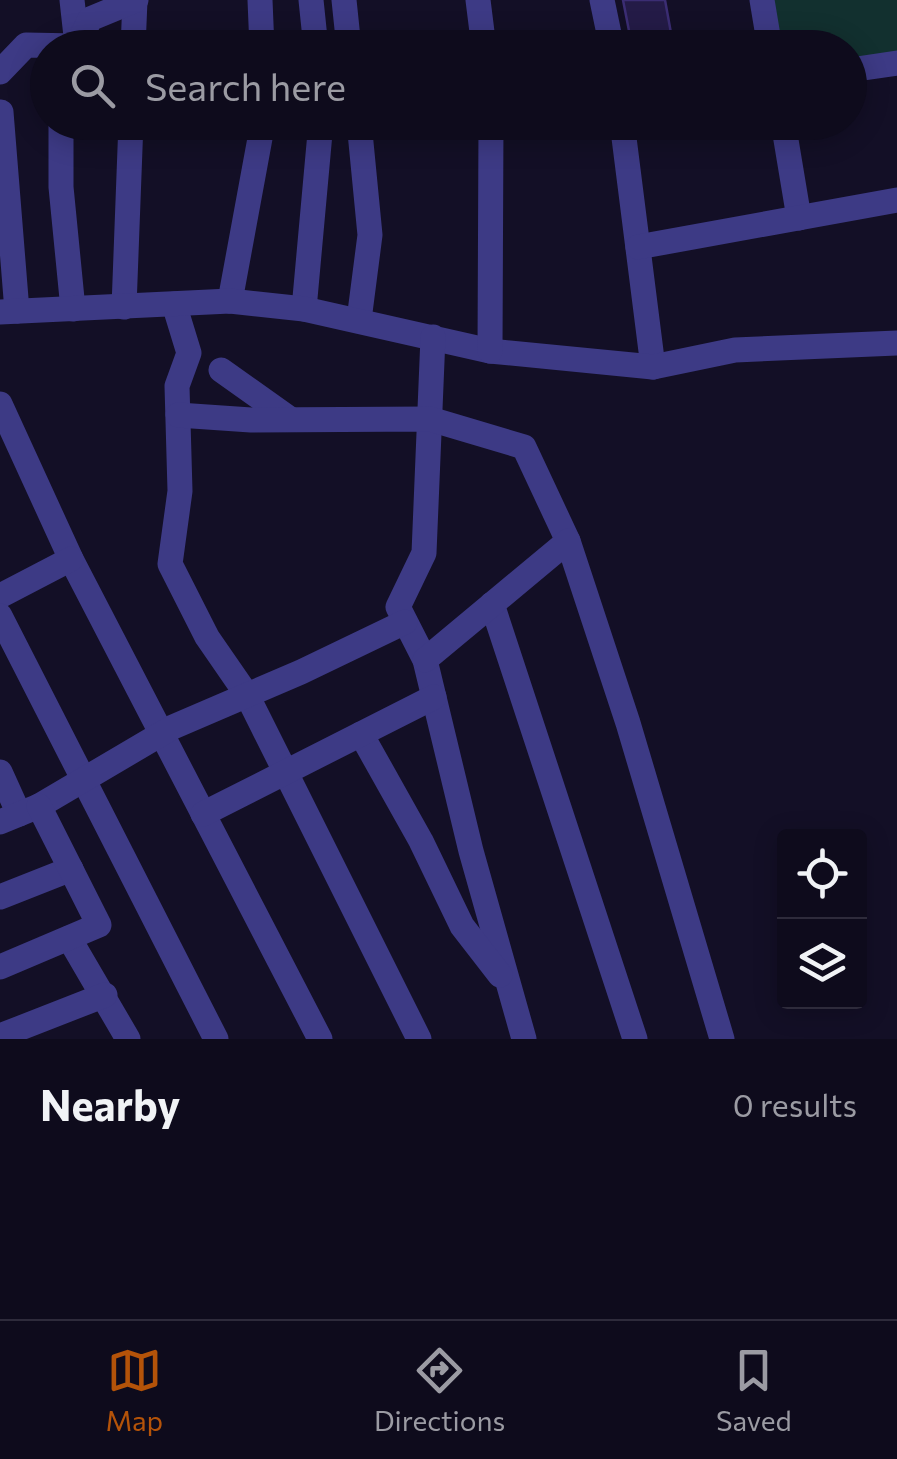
<!DOCTYPE html>
<style>
body{margin:0;font-family:Commissioner,sans-serif;background:#1c1929;color:#f1f3f6}
.controls{position:absolute;right:30px;bottom:30px;display:grid;overflow:hidden;border-radius:10px;box-shadow:0 5px 25px #0003}
.controls button{width:90px;height:90px;display:grid;place-items:center;padding:0;border:0;border-bottom:2px solid #2e2b3b;background:#0e0b1c;color:#f1f3f6;font:50px sans-serif}
.list{margin:0;padding:0;list-style:none}
h2{display:flex;justify-content:space-between;align-items:center;height:130px;margin:0;padding:0 40px;font-size:42px}
h2 small{font-size:32px;font-weight:400;color:#9b9ba3}
.icon{flex:none;width:55px;height:55px;fill:none;stroke:currentColor;stroke-width:2;stroke-linecap:round;stroke-linejoin:round}
.map{position:relative;flex:none;width:897px;height:1039px;overflow:hidden}
.search{position:absolute;background:#0e0b1c;box-shadow:0 5px 25px #0003;left:30px;right:30px;top:30px;height:110px;display:flex;align-items:center;gap:25px;box-sizing:border-box;padding:0 35px;border-radius:55px;color:#9b9ba3;font-size:38px}
.sheet{height:280px;background:#0e0b1c}
nav{display:flex;justify-content:space-around;align-items:center;box-sizing:border-box;height:140px;border-top:2px solid #2e2b3b;background:#0e0b1c;font-size:28px;color:#9b9ba3}
nav a{display:grid;justify-items:center;gap:5px}
nav .on{color:#b45309}
.map>svg:first-child{display:block}
.green{fill:#12302f}
.building{fill:#241b47;stroke:#3b2d73;stroke-width:2.5}
.lines{fill:none;stroke-linecap:round;stroke-linejoin:round}
.minor{stroke:#3d3a85;stroke-width:25}
</style>
<div class="map">
<svg width="897" height="1039" viewBox="0 0 897 1039">
<rect width="100%" height="100%" fill="#130f26"/>
<polygon class="green" points="762,0 897,0 897,63 850,70 850,48 770,47"/>
<polygon class="building" points="623,0 665,0 671,33 631,41"/>
<g class="lines">
<g class="minor">
<polyline points="72,0 77,45"/>
<polyline points="260,0 262,48"/>
<polyline points="311,0 316,48"/>
<polyline points="344,0 349,48"/>
<polyline points="478,0 484,48"/>
<polyline points="602,0 612,48"/>
<polyline points="762,0 770,48"/>
<polyline points="133,48 135,0"/>
<polyline points="850,70 897,63"/>
<polyline points="0,72 26,45 77,46 90,19 136,0"/>
<polyline points="1,112 17,311"/>
<polyline points="61,122 61,187 73,309"/>
<polyline points="359,122 370,235 359,320"/>
<polyline points="622,122 653,367"/>
<polyline points="783,122 799,218"/>
<polyline points="638,247 897,200"/>
<polyline points="230,301 263,122"/>
<polyline points="174,304 189,353 177,386 180,491 170,564 207,637 247,695 419,1039"/>
<polyline points="124,307 131,122"/>
<polyline points="304,309 321,122"/>
<polyline points="0,312 230,301 304,309 490,351 653,367 735,350 897,343"/>
<polyline points="433,337 424,553 398,607 425,660 471,851 524,1039"/>
<polyline points="490,351 491,122"/>
<polyline points="221,370 290,419"/>
<polyline points="0,404 71,559 320,1039"/>
<polyline points="178,415 251,420 430,419 524,447 568,541"/>
<polyline points="0,596 71,559"/>
<polyline points="492,604 635,1039"/>
<polyline points="0,616 216,1039"/>
<polyline points="425,660 568,541 628,723 722,1039"/>
<polyline points="361,734 421,841 462,926 500,975"/>
<polyline points="0,772 19,814"/>
<polyline points="203,814 434,697"/>
<polyline points="0,822 39,806 173,727 301,672 405,622"/>
<polyline points="0,897 71,869"/>
<polyline points="69,938 128,1039"/>
<polyline points="0,967 99,925 39,806"/>
<polyline points="0,1036 105,995"/>
</g>
</g>
</svg>
<div class="controls">
<button><svg class="icon" aria-label="locate" viewBox="0 0 24 24"><circle cx="12" cy="12" r="6"/><path d="M12 2v4M12 18v4M2 12h4M18 12h4"/></svg></button>
<button><svg class="icon" aria-label="layers" viewBox="0 0 24 24"><path d="M12 4l9 5-9 5-9-5zM3 14l9 5 9-5"/></svg></button>
</div>
<div class="search"><svg class="icon" aria-label="search" viewBox="0 0 24 24"><circle cx="10" cy="10" r="6"/><path d="M15 15l6 6"/></svg>Search here</div>
</div>
<section class="sheet">
<h2>Nearby<small>0 results</small></h2>
<ul class="list">
</ul>
</section>
<nav>
<a class="on"><svg class="icon" aria-label="map" viewBox="0 0 24 24"><path d="M3 6l6-2 6 2 6-2v14l-6 2-6-2-6 2zM9 4v14M15 6v14"/></svg>Map</a>
<a><svg class="icon" aria-label="directions" viewBox="0 0 24 24"><path d="M12 3l9 9-9 9-9-9zM9 14v-3h6M13 9l2 2-2 2"/></svg>Directions</a>
<a><svg class="icon" aria-label="saved" viewBox="0 0 24 24"><path d="M7 4h10v16l-5-4-5 4z"/></svg>Saved</a>
</nav>
